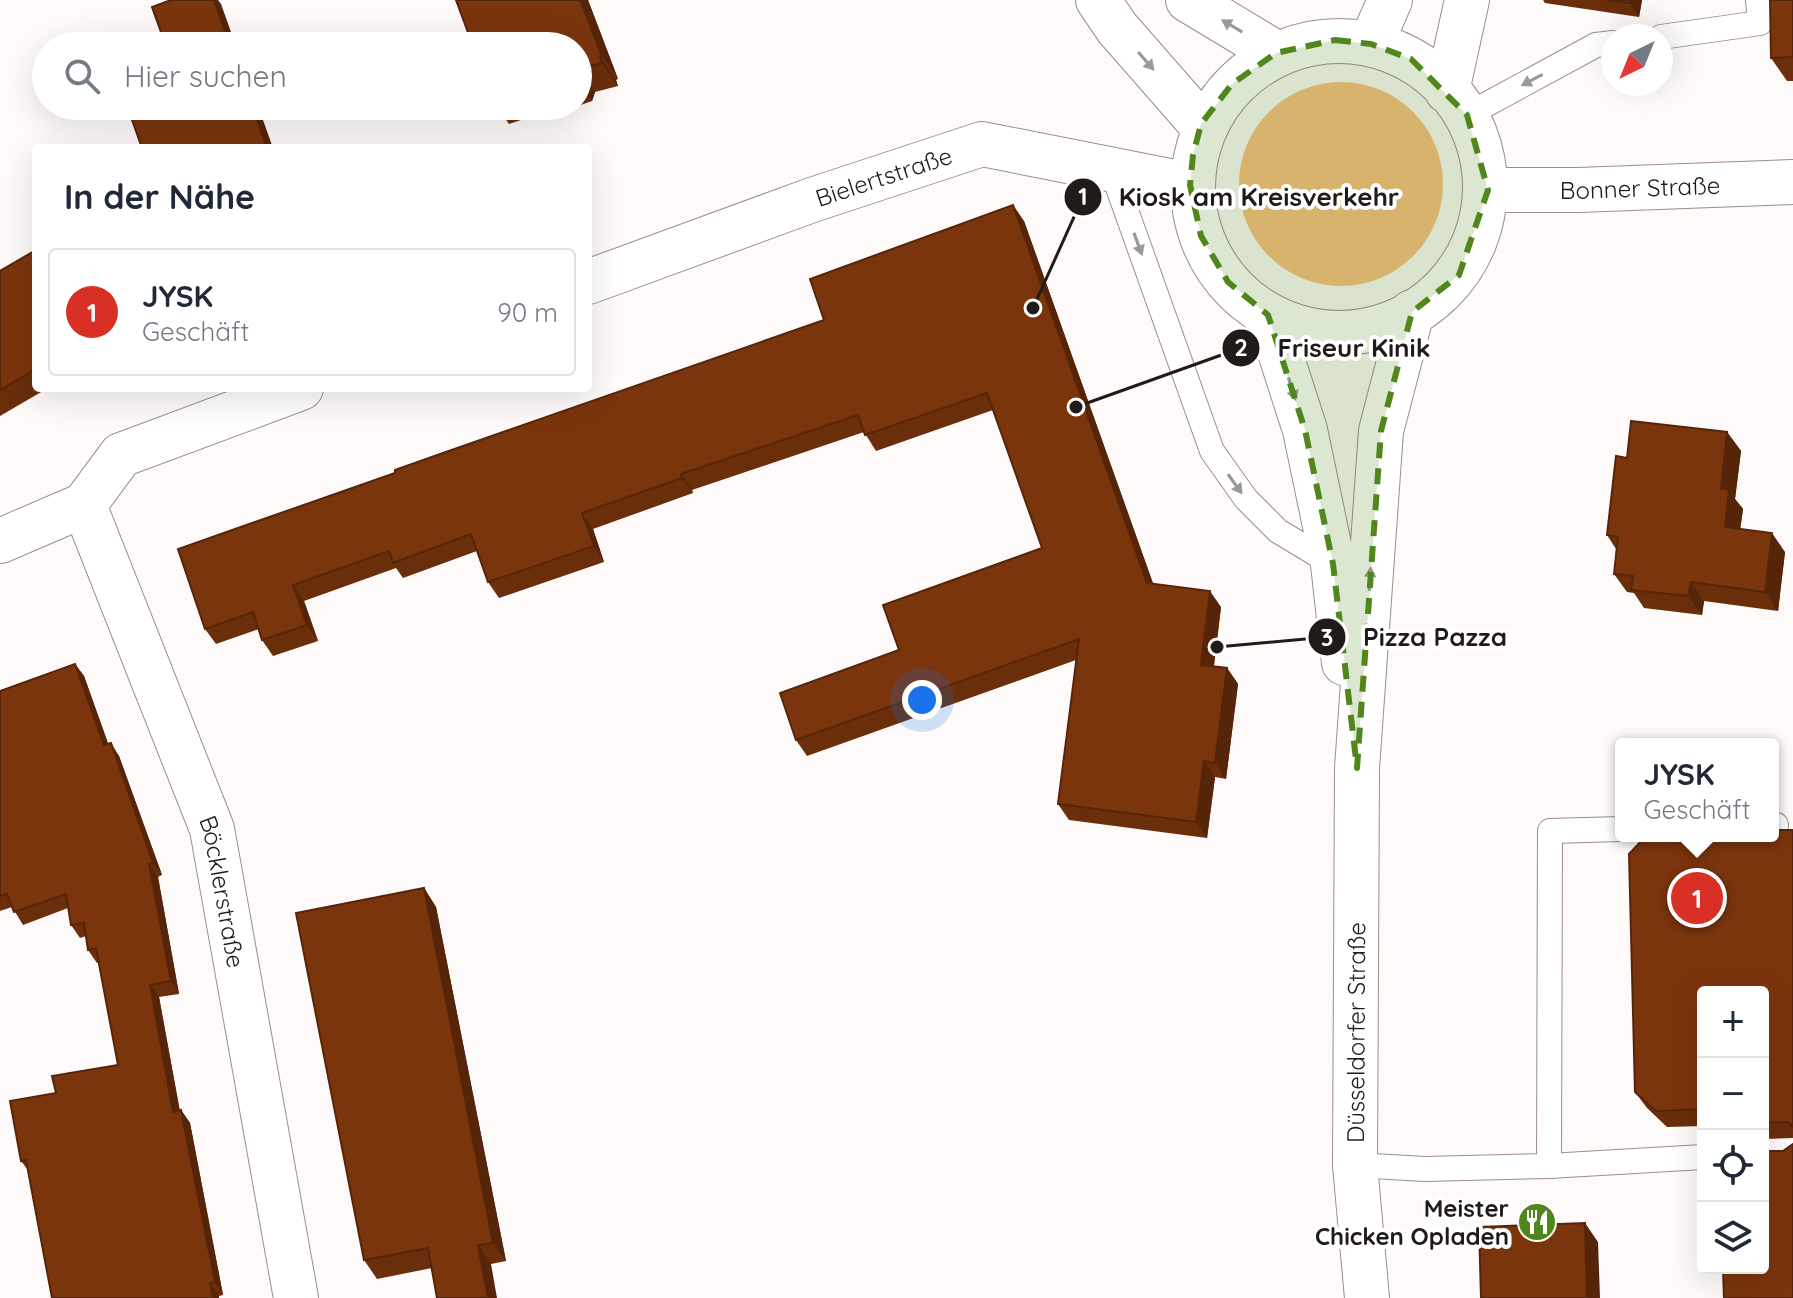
<!DOCTYPE html>
<html lang="de">
<meta charset="utf-8">
<style>
body{margin:0;font-family:Quicksand,sans-serif;background:#f2f2f3;color:#1f2937}
.controls{position:absolute;right:24px;bottom:24px;display:grid;overflow:hidden;border-radius:8px;box-shadow:0 8px 32px #0002}
.controls button{width:72px;height:72px;display:grid;place-items:center;padding:0;border:0;border-bottom:2px solid #e0e1e3;background:#fff;color:#1f2937;font:40px sans-serif}
.compass{position:absolute;left:1601px;top:24px;width:72px;height:72px;border-radius:50%;background:#fff;box-shadow:0 8px 32px #0002;rotate:223deg}
.you{position:absolute;left:922px;top:700px;width:28px;height:28px;margin:-20px;border:6px solid #fff;border-radius:50%;background:#1a73e8;box-shadow:0 0 0 12px #1a73e833}
.badge{display:grid;place-items:center;width:52px;height:52px;border-radius:50%;background:#d93025;color:#fff;font-size:26px;font-weight:700}
.pin{position:absolute;translate:-50% -50%;border:4px solid #fff;box-shadow:0 2px 8px #0006}
.popup{position:absolute;left:1615px;top:738px;width:164px;height:104px;box-sizing:border-box;display:grid;place-content:center;border-radius:8px;background:#fff;filter:drop-shadow(0 2px 6px #0005);font-size:26px;white-space:nowrap;color:#747a83}
.popup b{font-size:30px;color:#1f2937}
.popup::after{content:'';position:absolute;left:50%;top:100%;margin-left:-16px;border:16px solid transparent;border-top-color:#fff}
.list{margin:0;padding:0;list-style:none}
h2{display:flex;justify-content:space-between;align-items:center;height:104px;margin:0;padding:0 32px;font-size:34px}
h2 small{font-size:26px;font-weight:400;color:#747a83}
.list li{display:grid;grid-template-columns:52px 1fr auto;gap:24px;align-items:center;box-sizing:border-box;height:128px;margin:0 16px 16px;padding:0 16px;border:2px solid #e0e1e3;border-radius:8px}
.list b{display:block;font-size:30px;white-space:nowrap}
.list p{margin:0;font-size:26px;white-space:nowrap;color:#747a83}
.list em{font-size:26px;font-style:normal;color:#747a83}
.icon{flex:none;width:44px;height:44px;fill:none;stroke:currentColor;stroke-width:2;stroke-linecap:round;stroke-linejoin:round}
.map{position:relative;flex:none;width:1793px;height:1298px;overflow:hidden}
.search{position:absolute;background:#fff;box-shadow:0 8px 32px #0002;left:32px;top:32px;width:560px;height:88px;display:flex;align-items:center;gap:20px;box-sizing:border-box;padding:0 28px;border-radius:44px;color:#747a83;font-size:30px}
.panel{position:absolute;background:#fff;box-shadow:0 8px 32px #0002;left:32px;top:144px;width:560px;height:248px;border-radius:8px}
.map>svg:first-child{display:block}
.green{fill:#f9bf83}
.lines{fill:none;stroke-linecap:round;stroke-linejoin:round}
.lane-casing{stroke:#9d8d8b;stroke-width:26}
.street-casing{stroke:#9d8d8b;stroke-width:46}
.secondary-casing{stroke:#9d8d8b;stroke-width:46}
.primary-casing{stroke:#9d8d8b;stroke-width:46}
.lane{stroke:#fff;stroke-width:24}
.street{stroke:#fff;stroke-width:44}
.secondary{stroke:#fff;stroke-width:44}
.primary{stroke:#fff;stroke-width:44}
.wall{fill:#6a2e0b}
.shaded-wall{fill:#562509}
.building{fill:#7b350d;stroke:#562509;stroke-width:2}
.oneway{fill:#9b9898}
.marked{fill:#51861d;fill-opacity:0.2;stroke:#51861d;stroke-width:6;stroke-dasharray:16 10;stroke-linejoin:round}
.labels{text-anchor:middle;dominant-baseline:central;stroke-width:8;stroke-linejoin:round;paint-order:stroke}
.street-label{font-size:24px;fill:#201a19;stroke:#fff}
.poi-label{font-size:24px;font-weight:bold;fill:#201a19;stroke:#fff;text-anchor:end}
.leader{fill:none;stroke:#201a19;stroke-width:3}
.callout-dot{fill:#201a19;stroke:#fff;stroke-width:3}
.mark-label{font-size:24px;text-anchor:middle;font-weight:bold;fill:#fff}
.callout-label{font-size:26px;text-anchor:middle;font-weight:bold;fill:#201a19;stroke:#fff;stroke-width:8;stroke-linejoin:round;paint-order:stroke}
</style>
<div class="map">
<svg width="1793" height="1298" viewBox="0 0 1793 1298">
<rect width="100%" height="100%" fill="#fdfaf9"/>
<circle class="green" cx="1341" cy="184" r="102"/>
<g class="lines">
<defs>
<g id="lane">
<polyline points="1661,37 1760,23 1758,0"/>
<polyline points="1467,115 1596,45 1613,43"/>
<polyline points="1112,171 1212,451 1246,499 1278,531 1333,564"/>
<polyline points="1773,826 1776,825"/>
<polyline points="1621,829 1550,831 1549,1166 1703,1157"/>
<polyline points="1355,1165 1425,1169 1549,1166"/>
</g>
<g id="street">
<path id="s1" d="M588,282L812,200L982,144L1190,185"/>
<path id="s2" d="M84,505L212,829L296,1298"/>
<polyline points="0,541 84,505 121,455 301,388"/>
</g>
<g id="secondary">
<polyline points="1371,44 1390,0"/>
<polyline points="1447,91 1467,0"/>
<polyline points="1268,315 1305,430 1333,564 1344,663"/>
<path id="s3" d="M1367,1298L1355,1165L1357,768L1381,431L1412,312"/>
</g>
<g id="primary">
<polyline points="1098,0 1117,28 1201,124"/>
<polyline points="1188,0 1276,53"/>
<circle cx="1339" cy="187" r="146"/>
<path id="s4" d="M1488,190H1578L1793,182"/>
</g>
</defs>
<use href="#lane" class="lane-casing"/>
<use href="#street" class="street-casing"/>
<use href="#secondary" class="secondary-casing"/>
<use href="#primary" class="primary-casing"/>
<use href="#lane" class="lane"/>
<use href="#street" class="street"/>
<use href="#secondary" class="secondary"/>
<use href="#primary" class="primary"/>
</g>
<g class="wall">
<polygon points="588,0 618,79 616,80 618,86 595,92 592,101 578,106 578,46"/>
<polygon points="1543,0 1642,0 1639,17 1545,3"/>
<polygon points="1793,0 1793,81 1787,81 1771,58"/>
<polygon points="497,106 578,106 539,120 533,116 509,124"/>
<polygon points="1024,221 1153,583 1221,607 1214,666 1227,668 1238,684 1226,779 1215,777 1207,838 1069,820 1058,804 1076,660 807,756 796,740 899,650 1042,548 993,410 876,451 864,432 692,490 693,493 593,529 604,562 499,598 488,582 477,551 403,578 396,568 304,601 318,641 273,656 262,640 259,629 216,644 205,629"/>
<polygon points="36,250 36,388 48,388 0,416 0,271"/>
<polygon points="1727,432 1741,451 1735,499 1743,509 1740,529 1785,552 1778,611 1704,601 1702,615 1644,608 1634,593 1627,592 1614,574 1616,549 1607,535 1627,458"/>
<polygon points="75,664 84,676 108,744 119,756 162,875 158,877 179,994 159,997 180,1111 181,1110 190,1123 223,1295 219,1296 219,1298 52,1298 28,1170 21,1161 56,1093 118,1065 99,962 97,963 88,950 86,936 80,938 71,925 68,908 23,925 12,907 0,911 0,691"/>
<polygon points="1793,830 1793,1138 1763,1139 1763,992 1703,992 1703,1126 1667,1127 1647,1108 1635,1092"/>
<polygon points="424,888 436,907 506,1261 491,1264 432,1268 377,1279 364,1260"/>
</g>
<g class="shaded-wall">
<polygon points="214,0 218,0 221,4 236,46 230,46"/>
<polygon points="580,0 588,0 618,79 602,56"/>
<polygon points="1630,0 1642,0 1639,17 1630,3"/>
<polygon points="600,57 616,80 618,86 602,63"/>
<polygon points="579,69 595,92 592,101 578,81"/>
<polygon points="252,106 258,106 273,148 267,148"/>
<polygon points="1013,205 1024,221 1158,598 1147,583"/>
<polygon points="1727,432 1741,451 1735,499 1743,509 1738,546 1725,527 1721,489"/>
<polygon points="681,474 692,490 693,493 682,478"/>
<polygon points="582,513 593,529 604,562 594,546"/>
<polygon points="1772,533 1785,552 1778,611 1765,592"/>
<polygon points="1691,582 1704,601 1702,615 1688,596"/>
<polygon points="293,585 304,601 318,641 307,625"/>
<polygon points="1210,591 1221,607 1212,680 1201,665"/>
<polygon points="75,664 84,676 113,757 104,745"/>
<polygon points="1227,668 1238,684 1226,779 1215,763"/>
<polygon points="111,743 119,756 162,875 153,863"/>
<polygon points="1204,761 1215,777 1207,838 1196,822"/>
<polygon points="149,864 158,877 179,994 171,981"/>
<polygon points="424,888 436,907 506,1261 493,1243"/>
<polygon points="150,985 159,997 182,1124 173,1112"/>
<polygon points="181,1110 190,1123 223,1295 215,1282"/>
<polygon points="1585,1223 1598,1242 1600,1298 1587,1298"/>
<polygon points="478,1245 491,1264 497,1298 488,1298"/>
<polygon points="210,1283 219,1296 219,1298 213,1298"/>
</g>
<g class="building">
<polygon points="171,0 214,0 230,46 166,46 152,7"/>
<polygon points="456,0 580,0 602,56 600,57 602,63 579,69 578,71 578,46 473,46"/>
<polygon points="1607,0 1630,0 1630,3"/>
<polygon points="1770,0 1793,0 1793,57 1771,58"/>
<polygon points="152,106 252,106 267,148 142,148 130,114"/>
<polygon points="1013,205 1147,583 1210,591 1201,665 1227,668 1215,763 1204,761 1196,822 1058,804 1079,639 796,740 780,693 899,650 883,605 1042,548 987,393 865,435 858,415 681,474 682,478 582,513 594,546 488,582 471,534 393,563 389,551 293,585 307,625 262,640 253,612 205,629 178,549 395,473 395,470 443,453 824,320 810,279"/>
<polygon points="36,250 36,369 0,390 0,271"/>
<polygon points="1631,421 1727,432 1721,489 1729,490 1725,527 1772,533 1765,592 1691,582 1688,596 1631,590 1633,576 1614,574 1618,537 1607,535 1616,456 1627,458"/>
<polygon points="75,664 104,745 111,743 153,863 149,864 171,981 150,985 173,1112 181,1110 215,1282 210,1283 213,1298 52,1298 26,1160 21,1161 10,1101 56,1093 52,1076 118,1065 96,948 88,950 84,923 71,925 66,894 14,912 7,894 0,896 0,691"/>
<polygon points="1773,830 1793,830 1793,1127 1788,1122 1763,1123 1763,992 1703,992 1703,1109 1656,1111 1635,1092 1629,854 1646,836 1773,836"/>
<polygon points="424,888 493,1243 478,1245 488,1298 437,1298 428,1248 364,1260 296,913"/>
<polygon points="1793,1144 1793,1298 1724,1298 1723,1268 1763,1268 1763,1151 1783,1151"/>
<polygon points="1585,1223 1587,1298 1481,1298 1479,1227"/>
</g>
<defs><path id="oneway-solid" d="M-6-.8H1V-3.2L6.5 0L1 3.2V.8H-6Z" transform="scale(2)"/></defs>
<g class="oneway">
<use href="#oneway-solid" transform="translate(1232 26) rotate(-149)"/>
<use href="#oneway-solid" transform="translate(1146 61) rotate(49)"/>
<use href="#oneway-solid" transform="translate(1532 80) rotate(152)"/>
<use href="#oneway-solid" transform="translate(1138 244) rotate(70)"/>
<use href="#oneway-solid" transform="translate(1292 389) rotate(72)"/>
<use href="#oneway-solid" transform="translate(1235 484) rotate(54)"/>
<use href="#oneway-solid" transform="translate(1370 579) rotate(-86)"/>
</g>
<path class="marked" d="M1335,40L1371,44L1411,59L1467,115L1488,190L1459,275L1412,312L1381,431L1357,768L1333,564L1305,430L1268,315L1228,282L1201,236L1190,185L1193,155L1201,124L1232,84L1276,53Z"/>
<defs>
<symbol id="restaurant-disc" viewBox="-11 -11 22 22"><circle r="9.5" fill="#51861d" stroke="#fff"/><path d="M-5-6h1v4h1v-4h1v4h1v-4h1v5L-1.5 .5V6h-2V.5L-5-1ZM5-6V6H3V1.5H1.5Q1.5-4 5-6Z" fill="#fff"/></symbol>
</defs>
<g fill-rule="evenodd">
<use href="#restaurant-disc" x="1515" y="1200" width="44" height="44"/>
</g>
<g class="labels">
<g class="street-label">
<text stroke="none"><textPath href="#s1" startOffset="314">Bielertstraße</textPath></text>
<text stroke="none"><textPath href="#s4" startOffset="152">Bonner Straße</textPath></text>
<text stroke="none"><textPath href="#s2" startOffset="412">Böcklerstraße</textPath></text>
<text stroke="none"><textPath href="#s3" startOffset="266">Düsseldorfer Straße</textPath></text>
</g>
<g class="poi-label">
<text x="1509" y="1208">Meister<tspan x="1509" dy="28">Chicken Opladen</tspan></text>
</g>
</g>
<path class="leader" d="M1033 308L1083 197M1076 407L1241 348M1217 647L1327 637"/>
<g class="callout-dot">
<circle cx="1033" cy="308" r="8"/>
<circle cx="1076" cy="407" r="8"/>
<circle cx="1217" cy="647" r="8"/>
<circle cx="1083" cy="197" r="20"/>
<circle cx="1241" cy="348" r="20"/>
<circle cx="1327" cy="637" r="20"/>
</g>
<g class="mark-label">
<text x="1083" y="205">1</text>
<text x="1241" y="356">2</text>
<text x="1327" y="646">3</text>
</g>
<g class="callout-label">
<text x="1259" y="206">Kiosk am Kreisverkehr</text>
<text x="1354" y="357">Friseur Kinik</text>
<text x="1435" y="646">Pizza Pazza</text>
</g>
</svg>
<div class="controls">
<button>+</button>
<button>−</button>
<button><svg class="icon" aria-label="locate" viewBox="0 0 24 24"><circle cx="12" cy="12" r="6"/><path d="M12 2v4M12 18v4M2 12h4M18 12h4"/></svg></button>
<button><svg class="icon" aria-label="layers" viewBox="0 0 24 24"><path d="M12 4l9 5-9 5-9-5zM3 14l9 5 9-5"/></svg></button>
</div>
<svg class="compass" viewBox="-18 -18 36 36"><path d="M0-13l5 13h-10z" fill="#e53935"/><path d="M0 13l5-13h-10z" fill="#747a83"/></svg>
<div class="you"></div>
<div class="pin badge" style="left:1697px;top:898px">1</div>
<div class="popup"><b>JYSK</b>Geschäft</div>
<div class="search"><svg class="icon" aria-label="search" viewBox="0 0 24 24"><circle cx="10" cy="10" r="6"/><path d="M15 15l6 6"/></svg>Hier suchen</div>
<section class="panel">
<h2>In der Nähe<small></small></h2>
<ul class="list">
<li><span class="badge">1</span><div><b>JYSK</b><p>Geschäft</p></div><em>90 m</em></li>
</ul>
</section>
</div>
